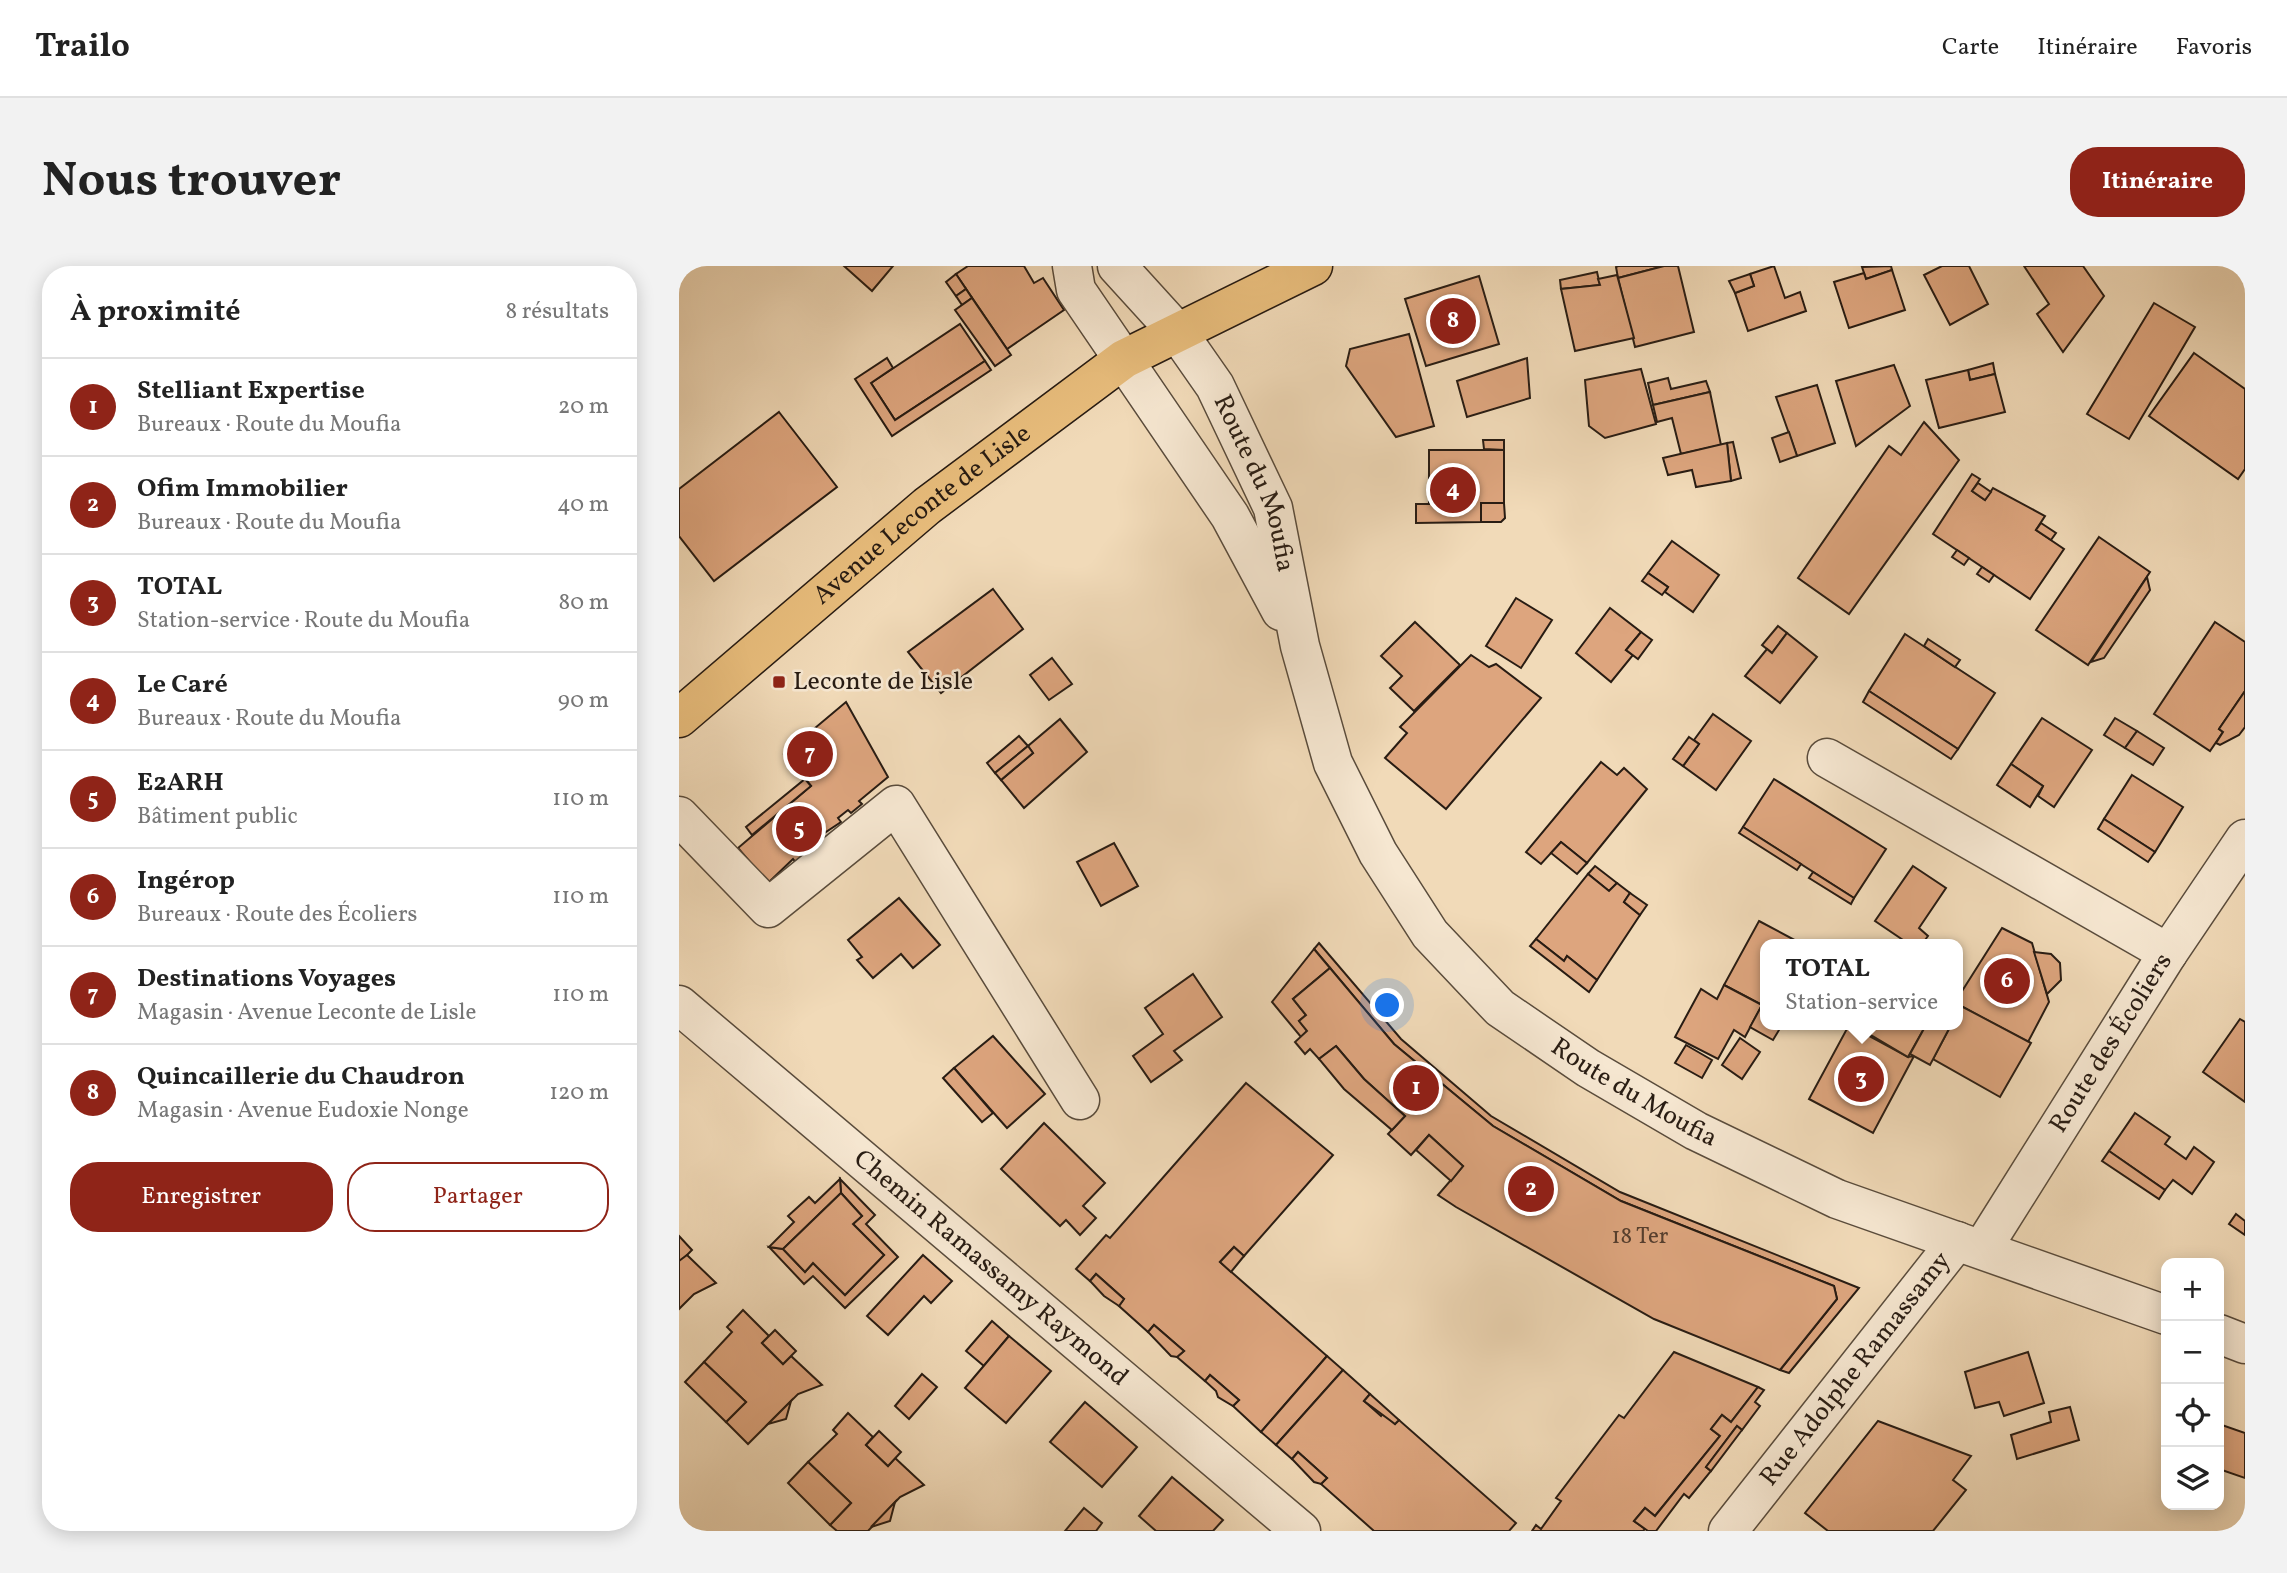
<!DOCTYPE html>
<html lang="fr">
<meta charset="utf-8">
<style>
body{margin:0;font-family:Vollkorn,serif;background:#f2f2f2;color:#222}
.controls{position:absolute;right:21px;bottom:21px;display:grid;overflow:hidden;border-radius:14px;box-shadow:0 4px 18px #0003}
.controls button{width:63px;height:63px;display:grid;place-items:center;padding:0;border:0;border-bottom:2px solid #e0e0e0;background:#fff;color:#222;font:35px sans-serif}
.you{position:absolute;left:709px;top:740px;width:24px;height:24px;margin:-18px;border:5px solid #fff;border-radius:50%;background:#1a73e8;box-shadow:0 0 0 10px #1a73e833}
.badge{display:grid;place-items:center;width:46px;height:46px;border-radius:50%;background:#8f2418;color:#fff;font-size:23px;font-weight:700}
.pin{position:absolute;translate:-50% -50%;border:4px solid #fff;box-shadow:0 2px 7px #0006}
.popup{position:absolute;left:1081px;top:673px;width:203px;height:91px;box-sizing:border-box;display:grid;place-content:center;border-radius:14px;background:#fff;filter:drop-shadow(0 2px 5px #0005);font-size:23px;white-space:nowrap;color:#767676}
.popup b{font-size:26px;color:#222}
.popup::after{content:'';position:absolute;left:50%;top:100%;margin-left:-14px;border:14px solid transparent;border-top-color:#fff}
.list{margin:0;padding:0;list-style:none}
h2{display:flex;justify-content:space-between;align-items:center;height:91px;margin:0;padding:0 28px;font-size:30px}
h2 small{font-size:23px;font-weight:400;color:#767676}
.list li{display:grid;grid-template-columns:46px 1fr auto;gap:21px;align-items:center;box-sizing:border-box;height:98px;padding:0 28px;border-top:2px solid #e0e0e0}
.list b{display:block;font-size:26px;white-space:nowrap}
.list p{margin:0;font-size:23px;white-space:nowrap;color:#767676}
.list em{font-size:23px;font-style:normal;color:#767676}
.actions{display:flex;gap:14px;padding:21px 28px}
.actions a{flex:1;padding:16px 0;border:2px solid #8f2418;border-radius:28px;text-align:center;font-size:24px;color:#8f2418}
.actions .main{background:#8f2418;color:#fff}
.icon{flex:none;width:38px;height:38px;fill:none;stroke:currentColor;stroke-width:2;stroke-linecap:round;stroke-linejoin:round}
.map{position:relative;flex:none;width:1566px;height:1265px;overflow:hidden;border-radius:28px}
header{display:flex;align-items:center;gap:42px;box-sizing:border-box;height:98px;padding:0 35px;background:#fff;border-bottom:2px solid #e0e0e0}
header strong{font-size:33px}
nav{display:flex;gap:38px;margin-inline-start:auto;font-size:24px}
.intro{display:flex;align-items:center;justify-content:space-between;box-sizing:border-box;height:168px;padding:0 42px}
h1{margin:0;font-size:49px}
.button{padding:18px 32px;border-radius:28px;background:#8f2418;color:#fff;font-size:24px;font-weight:700}
main{display:flex;gap:42px;padding:0 42px}
aside{flex:1;background:#fff;border-radius:28px;box-shadow:0 4px 18px #0003}
.map>svg:first-child{display:block}
.building{fill:#dda57e;stroke:#281c13;stroke-width:2}
.lines{fill:none;stroke-linecap:round;stroke-linejoin:round}
.minor-casing{stroke:#5a4c3c;stroke-width:41}
.major-casing{stroke:#281c13;stroke-width:41}
.minor{stroke:#f6e7d1;stroke-width:38}
.major{stroke:#e8bd7c;stroke-width:38}
.poi-dot{fill:#8f2418;stroke:#f6e7d1;stroke-width:2.5}
.labels{text-anchor:middle;dominant-baseline:central;stroke-width:5;stroke-linejoin:round;paint-order:stroke}
.number-label{font-size:23px;fill:#553e2e}
.street-label{font-size:26px;fill:#281c13;stroke:#f6e7d1}
.poi-label{font-size:26px;fill:#281c13;stroke:#f6e7d1;text-anchor:start}
</style>
<header>
<strong>Trailo</strong>
<nav><a>Carte</a><a>Itinéraire</a><a>Favoris</a></nav>
</header>
<div class="intro"><h1>Nous trouver</h1><a class="button">Itinéraire</a></div>
<main>
<aside>
<h2>À proximité<small>8 résultats</small></h2>
<ul class="list">
<li><span class="badge">1</span><div><b>Stelliant Expertise</b><p>Bureaux · Route du Moufia</p></div><em>20 m</em></li>
<li><span class="badge">2</span><div><b>Ofim Immobilier</b><p>Bureaux · Route du Moufia</p></div><em>40 m</em></li>
<li><span class="badge">3</span><div><b>TOTAL</b><p>Station-service · Route du Moufia</p></div><em>80 m</em></li>
<li><span class="badge">4</span><div><b>Le Caré</b><p>Bureaux · Route du Moufia</p></div><em>90 m</em></li>
<li><span class="badge">5</span><div><b>E2ARH</b><p>Bâtiment public</p></div><em>110 m</em></li>
<li><span class="badge">6</span><div><b>Ingérop</b><p>Bureaux · Route des Écoliers</p></div><em>110 m</em></li>
<li><span class="badge">7</span><div><b>Destinations Voyages</b><p>Magasin · Avenue Leconte de Lisle</p></div><em>110 m</em></li>
<li><span class="badge">8</span><div><b>Quincaillerie du Chaudron</b><p>Magasin · Avenue Eudoxie Nonge</p></div><em>120 m</em></li>
</ul>
<div class="actions"><a class="main">Enregistrer</a><a>Partager</a></div>
</aside>
<div class="map">
<svg width="1566" height="1265" viewBox="0 0 1566 1265">
<rect width="100%" height="100%" fill="#f1dab8"/>
<filter id="stains"><feTurbulence type="fractalNoise" baseFrequency=".00286" numOctaves="4"/><feColorMatrix values="0 0 0 0 .2 0 0 0 0 .09 0 0 0 0 .02 0 0 0 .5 -.17"/></filter>
<radialGradient id="worn" r=".72"><stop offset=".6" stop-color="#630" stop-opacity="0"/><stop offset="1" stop-color="#630" stop-opacity=".3"/></radialGradient>
<g class="building">
<polygon points="165,0 214,0 193,25"/>
<polygon points="289,0 345,0 355,17 364,12 385,44 328,83 277,8"/>
<polygon points="939,0 985,0 939,12 937,1"/>
<polygon points="985,0 999,0 1015,66 956,81 939,12"/>
<polygon points="1095,0 1106,32 1121,26 1127,45 1069,65 1056,27 1075,20 1071,8"/>
<polygon points="1212,0 1213,4 1187,13 1183,1"/>
<polygon points="1263,0 1290,0 1309,38 1271,59 1245,9"/>
<polygon points="1345,0 1404,0 1425,30 1384,86 1358,48 1370,38"/>
<polygon points="1213,4 1226,44 1170,62 1155,16 1185,7 1187,13"/>
<polygon points="918,6 921,19 882,23 881,14"/>
<polygon points="277,8 287,23 277,30 267,16"/>
<polygon points="1071,8 1075,20 1056,27 1050,15"/>
<polygon points="938,9 955,72 896,85 882,23 921,19 919,13"/>
<polygon points="800,10 820,78 747,100 726,33"/>
<polygon points="287,23 293,32 283,39 277,30"/>
<polygon points="293,32 332,89 316,100 276,44"/>
<polygon points="1475,37 1516,61 1450,173 1408,148"/>
<polygon points="281,58 306,95 216,154 192,117"/>
<polygon points="730,68 755,160 717,171 667,100 671,83"/>
<polygon points="1515,87 1566,123 1566,203 1559,213 1470,150"/>
<polygon points="208,92 214,102 192,117 216,154 306,95 312,104 213,170 176,113"/>
<polygon points="848,92 851,132 788,151 778,115"/>
<polygon points="1314,97 1316,108 1291,114 1289,104"/>
<polygon points="1215,99 1231,140 1177,180 1157,115"/>
<polygon points="962,103 977,158 926,172 910,160 906,114"/>
<polygon points="1289,104 1291,114 1316,108 1326,146 1260,162 1247,114"/>
<polygon points="989,112 992,123 1027,115 1031,126 974,139 969,117"/>
<polygon points="1138,119 1156,177 1118,190 1097,131"/>
<polygon points="1031,126 1042,179 1002,188 993,152 978,156 974,139"/>
<polygon points="100,146 158,221 35,315 0,270 0,223"/>
<polygon points="1245,156 1280,194 1170,348 1119,312 1210,180 1222,189"/>
<polygon points="1110,166 1118,190 1101,196 1093,172"/>
<polygon points="804,174 825,174 825,184 805,183"/>
<polygon points="1054,176 1062,212 1052,215 1048,177"/>
<polygon points="1048,177 1052,215 1017,221 1013,204 989,209 984,192"/>
<polygon points="750,184 825,184 825,237 802,237 802,256 737,257 737,238 750,238"/>
<polygon points="1293,208 1301,213 1293,225 1306,234 1314,222 1366,250 1357,264 1385,283 1351,333 1254,268"/>
<polygon points="1299,217 1312,226 1306,234 1293,225"/>
<polygon points="802,237 825,237 826,252 822,256 802,256"/>
<polygon points="1362,257 1377,267 1372,274 1357,264"/>
<polygon points="1420,271 1471,306 1409,399 1357,364"/>
<polygon points="993,275 1040,309 1014,346 986,326 989,321 969,307"/>
<polygon points="1278,284 1290,292 1285,299 1273,291"/>
<polygon points="1303,301 1315,309 1310,316 1298,308"/>
<polygon points="969,307 989,321 983,329 963,315"/>
<polygon points="1468,311 1471,324 1425,392 1412,396"/>
<polygon points="314,323 344,363 262,427 229,386"/>
<polygon points="837,332 873,354 842,402 807,380"/>
<polygon points="931,342 962,366 947,384 954,389 932,416 897,387"/>
<polygon points="736,356 781,399 735,445 711,422 723,410 702,390"/>
<polygon points="1536,356 1566,376 1566,425 1540,463 1544,466 1531,485 1475,448"/>
<polygon points="1099,360 1108,367 1093,387 1083,379"/>
<polygon points="962,366 973,374 959,393 947,384"/>
<polygon points="1108,367 1138,391 1101,437 1066,410 1088,383 1093,387"/>
<polygon points="1226,368 1316,427 1279,483 1190,425"/>
<polygon points="1249,373 1281,394 1276,401 1245,380"/>
<polygon points="792,389 810,401 817,398 862,432 767,543 706,492 728,467 721,461"/>
<polygon points="373,392 393,418 370,434 351,409"/>
<polygon points="1190,425 1279,483 1272,493 1184,436"/>
<polygon points="1566,425 1566,461 1560,469 1541,479 1537,477 1544,466 1540,463"/>
<polygon points="167,436 209,511 180,535 183,538 172,547 169,544 159,552 162,556 132,576 141,587 122,603 114,593 89,617 59,582 132,520 105,488"/>
<polygon points="1034,448 1072,475 1037,524 1004,500 1020,478 1015,474"/>
<polygon points="1363,452 1413,484 1375,541 1359,530 1364,520 1332,498"/>
<polygon points="1436,452 1458,465 1446,482 1425,469"/>
<polygon points="381,453 408,486 345,542 322,514 354,487 349,480"/>
<polygon points="1458,465 1485,482 1474,499 1446,482"/>
<polygon points="340,470 349,480 316,507 308,497"/>
<polygon points="1010,471 1020,478 1004,500 994,493"/>
<polygon points="349,480 354,487 322,514 316,507"/>
<polygon points="922,496 938,509 945,502 968,523 908,597 882,576 862,598 847,586"/>
<polygon points="1332,498 1364,520 1351,541 1318,519"/>
<polygon points="1453,509 1504,541 1476,586 1425,553"/>
<polygon points="126,513 132,520 73,569 67,561"/>
<polygon points="1095,513 1207,583 1175,632 1064,561"/>
<polygon points="1425,553 1476,586 1469,596 1419,563"/>
<polygon points="1064,561 1122,598 1118,604 1060,567"/>
<polygon points="882,576 908,597 898,608 872,587"/>
<polygon points="435,577 459,620 422,640 398,596"/>
<polygon points="916,600 938,617 930,625 909,608"/>
<polygon points="1234,600 1267,622 1240,662 1249,670 1243,678 1230,678 1196,655"/>
<polygon points="1134,606 1175,632 1172,638 1130,612"/>
<polygon points="909,608 930,625 938,617 951,627 945,636 961,649 918,714 888,690 885,695 857,673"/>
<polygon points="951,627 968,639 961,649 945,636"/>
<polygon points="220,632 261,679 234,702 222,688 194,712 178,694 183,691 169,674"/>
<polygon points="1080,655 1123,678 1086,678 1083,739 1045,719"/>
<polygon points="1323,662 1353,677 1370,736 1349,776 1278,738 1278,733"/>
<polygon points="857,673 885,695 888,690 918,714 910,726 851,680"/>
<polygon points="640,677 722,773 812,850 941,926 1180,1022 1110,1107 1101,1104 1158,1033 1155,1020 942,935 814,860 715,778 635,683"/>
<polygon points="635,683 651,702 614,733 627,749 620,755 628,765 622,771 593,736"/>
<polygon points="1355,686 1372,688 1381,697 1382,714 1368,728"/>
<polygon points="651,702 715,778 814,860 942,935 1155,1020 1158,1033 1101,1104 975,1053 777,941 759,929 784,900 750,869 732,889 709,868 726,850 685,813 657,780 640,793 631,783 626,788 616,776 628,765 620,755 627,749 614,733"/>
<polygon points="514,708 543,751 495,785 503,794 472,816 454,790 484,768 466,742"/>
<polygon points="1045,719 1083,739 1066,771 1055,764 1039,793 996,771 1022,723 1038,733"/>
<polygon points="1083,739 1086,759 1103,759 1094,774 1071,761"/>
<polygon points="1282,740 1352,777 1321,831 1254,793 1272,759 1278,759"/>
<polygon points="1561,753 1566,756 1566,836 1524,806"/>
<polygon points="1170,759 1229,791 1235,790 1194,867 1130,833"/>
<polygon points="1175,759 1247,759 1229,791"/>
<polygon points="1247,759 1272,759 1251,799 1231,788"/>
<polygon points="314,770 366,828 328,862 275,802"/>
<polygon points="1061,772 1081,786 1063,813 1043,799"/>
<polygon points="1007,779 1033,794 1023,812 996,797"/>
<polygon points="657,780 685,813 726,850 713,864 665,823 640,793"/>
<polygon points="275,802 314,847 303,856 264,812"/>
<polygon points="567,817 654,889 565,990 555,981 541,996 648,1090 582,1166 554,1140 560,1134 531,1109 526,1115 498,1091 505,1085 475,1059 469,1066 440,1040 445,1033 417,1008 411,1015 397,1003 427,969 431,972"/>
<polygon points="1456,847 1491,871 1486,878 1507,893 1515,881 1535,896 1513,928 1494,914 1486,924 1430,885"/>
<polygon points="365,857 426,917 404,940 417,952 401,969 387,954 381,960 322,903"/>
<polygon points="750,869 784,900 772,915 737,884"/>
<polygon points="1430,885 1486,924 1480,933 1423,895"/>
<polygon points="161,913 196,949 187,958 219,991 166,1042 134,1010 125,1018 90,981 104,983 126,1006 134,997 166,1029 205,989 174,958 183,950 162,927"/>
<polygon points="161,913 162,927 104,983 90,981 115,956 109,950 130,931 136,937"/>
<polygon points="162,927 183,950 174,958 205,989 166,1029 134,997 126,1006 104,983"/>
<polygon points="1557,948 1566,955 1566,969 1550,958"/>
<polygon points="0,970 13,984 1,996 0,995"/>
<polygon points="555,981 565,990 552,1006 541,996"/>
<polygon points="8,989 37,1017 15,1028 0,1043 0,995"/>
<polygon points="244,989 273,1015 252,1037 245,1030 209,1069 188,1050"/>
<polygon points="417,1008 445,1033 440,1040 425,1030 411,1015"/>
<polygon points="64,1044 90,1070 83,1077 104,1098 112,1090 143,1119 119,1128 69,1178 47,1156 67,1136 25,1096 53,1066 48,1061"/>
<polygon points="313,1055 330,1070 305,1100 287,1085"/>
<polygon points="475,1059 505,1085 498,1091 492,1090 469,1066"/>
<polygon points="96,1064 117,1085 104,1098 83,1077"/>
<polygon points="330,1070 372,1105 327,1157 286,1122"/>
<polygon points="995,1086 1079,1121 1052,1156 1043,1149 1032,1163 1041,1170 976,1250 966,1242 955,1255 966,1263 964,1265 853,1265 857,1259 862,1263 882,1235 877,1232 940,1149 945,1152"/>
<polygon points="1349,1086 1365,1137 1325,1150 1320,1136 1296,1142 1286,1106"/>
<polygon points="648,1090 664,1104 597,1179 582,1166"/>
<polygon points="25,1096 67,1136 47,1156 6,1116"/>
<polygon points="664,1104 691,1128 685,1135 702,1150 704,1147 716,1158 720,1154 837,1257 830,1265 695,1265 642,1218 648,1212 619,1186 613,1193 597,1179"/>
<polygon points="243,1108 258,1121 230,1153 216,1140"/>
<polygon points="531,1109 560,1134 554,1140 539,1131 537,1125 526,1115"/>
<polygon points="1079,1121 1085,1124 1076,1136 1081,1140 1063,1164 1058,1160 1027,1201 1032,1205 1010,1232 1005,1228 977,1265 969,1265 955,1255 966,1242 976,1250 1041,1170 1032,1163 1043,1149 1052,1156"/>
<polygon points="691,1128 720,1154 716,1158 685,1135"/>
<polygon points="112,1135 107,1153 89,1158"/>
<polygon points="406,1136 458,1181 423,1221 371,1176"/>
<polygon points="1391,1141 1400,1174 1338,1193 1332,1169 1372,1156 1370,1146"/>
<polygon points="169,1147 194,1171 187,1179 209,1200 216,1192 245,1219 221,1231 189,1265 158,1265 151,1259 172,1237 129,1196 158,1168 154,1164"/>
<polygon points="1199,1155 1292,1190 1274,1214 1287,1224 1254,1265 1149,1265 1126,1247"/>
<polygon points="1540,1158 1566,1167 1566,1212 1540,1203"/>
<polygon points="1058,1160 1063,1164 1032,1205 1027,1201"/>
<polygon points="200,1165 222,1186 209,1200 187,1179"/>
<polygon points="619,1186 648,1212 642,1218 635,1216 613,1193"/>
<polygon points="129,1196 172,1237 151,1259 109,1217"/>
<polygon points="493,1211 544,1254 534,1265 477,1265 460,1250"/>
<polygon points="216,1236 211,1255 192,1261"/>
<polygon points="405,1242 423,1257 417,1265 386,1265"/>
</g>
<g class="lines">
<defs>
<g id="minor">
<polyline points="393,0 397,24 551,250 602,345"/>
<path id="s1" d="M438,0L499,67L536,120L594,242L621,380L654,497L699,587L751,668L821,742L909,802L1017,865L1158,933L1487,1049"/>
<polyline points="1148,492 1489,687"/>
<polyline points="0,550 89,642 217,539 401,834"/>
<path id="s2" d="M0,739L622,1265"/>
<path id="s3" d="M1303,983L1489,687L1566,573"/>
<polyline points="1540,1068 1566,1078"/>
<path id="s4" d="M1049,1265L1278,975"/>
</g>
<g id="major">
<path id="s5" d="M0,452L248,240L445,93L634,0"/>
</g>
</defs>
<use href="#minor" class="minor-casing"/>
<use href="#major" class="major-casing"/>
<use href="#minor" class="minor"/>
<use href="#major" class="major"/>
</g>
<rect class="poi-dot" x="93" y="409" width="14" height="14" rx="3.5"/>
<g class="labels">
<g class="number-label">
<text x="961" y="971">18 Ter</text>
</g>
<g class="street-label">
<text stroke="none"><textPath href="#s1" startOffset="261">Route du Moufia</textPath></text>
<text stroke="none"><textPath href="#s5" startOffset="317">Avenue Leconte de Lisle</textPath></text>
<text stroke="none"><textPath href="#s3" startOffset="243">Route des Écoliers</textPath></text>
<text stroke="none"><textPath href="#s1" startOffset="1010">Route du Moufia</textPath></text>
<text stroke="none"><textPath href="#s2" startOffset="408">Chemin Ramassamy Raymond</textPath></text>
<text stroke="none"><textPath href="#s4" startOffset="206">Rue Adolphe Ramassamy</textPath></text>
</g>
<g class="poi-label">
<text x="114" y="416">Leconte de Lisle</text>
</g>
</g>
<rect width="100%" height="100%" filter="url(#stains)"/>
<rect width="100%" height="100%" fill="url(#worn)"/>
</svg>
<div class="controls">
<button>+</button>
<button>−</button>
<button><svg class="icon" aria-label="locate" viewBox="0 0 24 24"><circle cx="12" cy="12" r="6"/><path d="M12 2v4M12 18v4M2 12h4M18 12h4"/></svg></button>
<button><svg class="icon" aria-label="layers" viewBox="0 0 24 24"><path d="M12 4l9 5-9 5-9-5zM3 14l9 5 9-5"/></svg></button>
</div>
<div class="you"></div>
<div class="pin badge" style="left:737px;top:822px">1</div>
<div class="pin badge" style="left:852px;top:923px">2</div>
<div class="pin badge" style="left:1182px;top:813px">3</div>
<div class="popup"><b>TOTAL</b>Station-service</div>
<div class="pin badge" style="left:774px;top:224px">4</div>
<div class="pin badge" style="left:120px;top:563px">5</div>
<div class="pin badge" style="left:1328px;top:715px">6</div>
<div class="pin badge" style="left:131px;top:488px">7</div>
<div class="pin badge" style="left:774px;top:55px">8</div>
</div>
</main>
